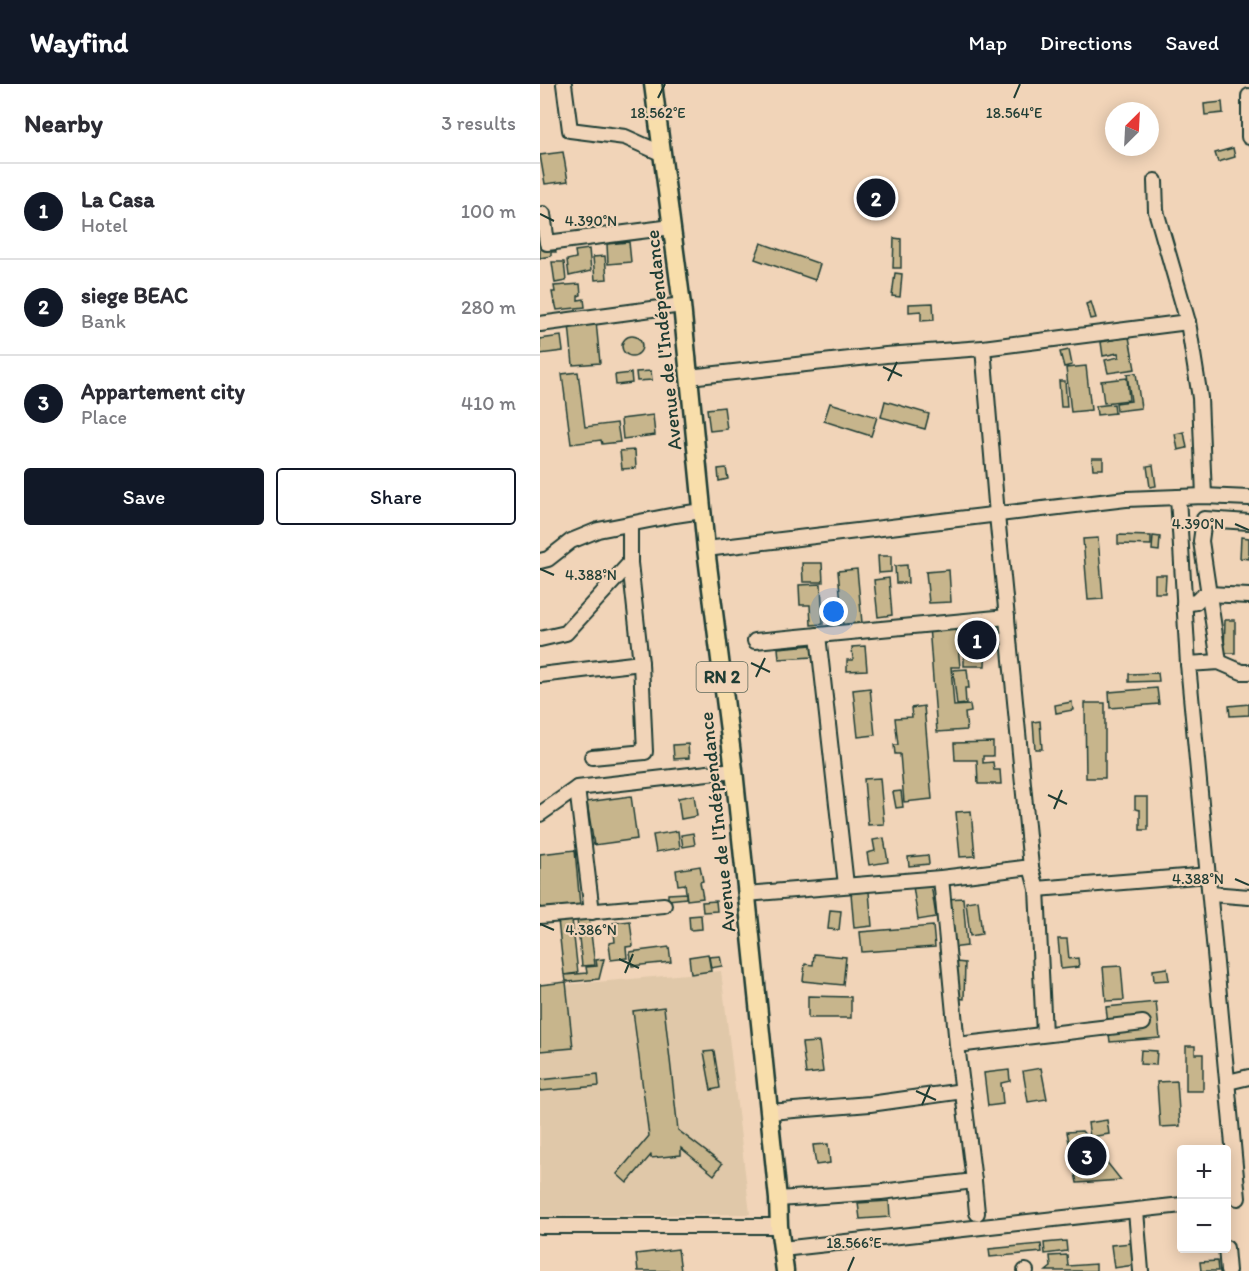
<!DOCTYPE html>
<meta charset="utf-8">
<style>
body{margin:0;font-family:Itim,sans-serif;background:#f2f2f3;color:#2b2b33}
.controls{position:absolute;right:18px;bottom:18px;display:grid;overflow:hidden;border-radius:6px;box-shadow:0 3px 15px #0003}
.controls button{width:54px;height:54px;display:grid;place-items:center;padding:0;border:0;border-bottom:2px solid #e1e1e2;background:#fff;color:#2b2b33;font:30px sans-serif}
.compass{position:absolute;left:565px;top:18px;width:54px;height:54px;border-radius:50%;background:#fff;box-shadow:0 3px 15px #0003;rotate:24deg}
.you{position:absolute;left:294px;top:528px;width:21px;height:21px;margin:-15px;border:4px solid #fff;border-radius:50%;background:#1a73e8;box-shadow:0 0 0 9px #1a73e833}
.badge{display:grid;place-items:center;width:39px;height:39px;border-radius:50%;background:#111827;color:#fff;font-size:20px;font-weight:700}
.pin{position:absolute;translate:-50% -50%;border:3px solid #fff;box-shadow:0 2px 6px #0006}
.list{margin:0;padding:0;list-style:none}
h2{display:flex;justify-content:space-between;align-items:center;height:78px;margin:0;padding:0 24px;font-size:26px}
h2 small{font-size:20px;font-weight:400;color:#7c7c81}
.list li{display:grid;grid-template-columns:39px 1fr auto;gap:18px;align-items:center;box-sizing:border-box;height:96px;padding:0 24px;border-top:2px solid #e1e1e2}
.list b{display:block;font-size:22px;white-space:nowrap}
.list p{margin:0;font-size:20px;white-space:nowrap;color:#7c7c81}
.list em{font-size:20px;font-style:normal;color:#7c7c81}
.actions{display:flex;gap:12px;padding:18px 24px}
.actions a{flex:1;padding:14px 0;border:2px solid #111827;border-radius:6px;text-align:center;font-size:21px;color:#111827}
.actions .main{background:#111827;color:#fff}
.map{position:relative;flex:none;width:709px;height:1187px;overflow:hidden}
header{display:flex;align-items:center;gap:36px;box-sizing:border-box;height:84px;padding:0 30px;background:#111827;color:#fff}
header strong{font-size:28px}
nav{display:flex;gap:33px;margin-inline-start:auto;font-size:21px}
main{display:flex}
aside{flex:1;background:#fff}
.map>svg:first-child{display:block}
.built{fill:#e0c8a9}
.building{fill:#c7b58c;stroke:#1f3d34;stroke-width:1.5}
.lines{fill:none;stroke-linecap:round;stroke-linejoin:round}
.minor-casing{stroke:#1f3d34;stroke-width:18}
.major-casing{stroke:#1f3d34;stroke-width:21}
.minor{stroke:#f1d4b8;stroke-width:14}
.major{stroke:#f8deab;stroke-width:16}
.ticks{fill:none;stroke:#1f3d34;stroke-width:2}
.labels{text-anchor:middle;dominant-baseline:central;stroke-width:4.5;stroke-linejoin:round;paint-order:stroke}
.shield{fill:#f1d4b8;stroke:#5e6a5c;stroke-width:1.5}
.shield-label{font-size:18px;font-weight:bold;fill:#1f3d34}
.street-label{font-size:20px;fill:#1f3d34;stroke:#f1d4b8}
.ticks-label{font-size:15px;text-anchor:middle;fill:#1f3d34;stroke:#f1d4b8;stroke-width:4.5;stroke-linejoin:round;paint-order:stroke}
</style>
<header>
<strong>Wayfind</strong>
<nav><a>Map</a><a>Directions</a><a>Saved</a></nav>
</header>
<main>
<aside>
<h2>Nearby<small>3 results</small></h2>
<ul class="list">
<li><span class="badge">1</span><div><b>La Casa</b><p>Hotel</p></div><em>100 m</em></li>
<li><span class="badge">2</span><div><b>siege BEAC</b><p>Bank</p></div><em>280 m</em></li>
<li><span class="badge">3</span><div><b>Appartement city</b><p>Place</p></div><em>410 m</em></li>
</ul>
<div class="actions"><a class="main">Save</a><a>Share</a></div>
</aside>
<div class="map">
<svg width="709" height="1187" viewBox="0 0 709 1187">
<rect width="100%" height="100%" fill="#f1d4b8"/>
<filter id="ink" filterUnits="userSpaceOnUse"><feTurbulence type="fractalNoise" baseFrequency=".0167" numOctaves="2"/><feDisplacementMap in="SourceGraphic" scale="12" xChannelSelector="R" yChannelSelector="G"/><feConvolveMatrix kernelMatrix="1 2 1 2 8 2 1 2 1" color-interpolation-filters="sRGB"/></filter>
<g filter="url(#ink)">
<polygon class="built" points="181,887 210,1130 0,1132 0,903"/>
<g class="building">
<polygon points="682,18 683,29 665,31 664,20"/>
<polygon points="693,64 695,73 678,78 675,69"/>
<polygon points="23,68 28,97 5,100 0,71"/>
<polygon points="354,154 361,155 361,184 353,184"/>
<polygon points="89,158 91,178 68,180 67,160"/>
<polygon points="221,159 280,180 275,196 215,175"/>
<polygon points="15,160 16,168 11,168 11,172 0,174 0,162"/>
<polygon points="49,165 51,187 29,192 27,176 36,174 35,167"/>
<polygon points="65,172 67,195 55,196 53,173"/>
<polygon points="12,178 24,178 26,197 15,199"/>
<polygon points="355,189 362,190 360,213 352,212"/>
<polygon points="40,200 41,211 38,212 38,216 44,215 45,223 17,226 15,218 14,219 12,208 15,208 14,202"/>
<polygon points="551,218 556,234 550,235 546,220"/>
<polygon points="393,219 394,236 381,237 381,227 369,228 369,220"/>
<polygon points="56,237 60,279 33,281 29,240"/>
<polygon points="21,252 23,267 0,270 0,255"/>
<circle cx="92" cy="262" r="10"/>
<polygon points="589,253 595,285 568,289 565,276 579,273 578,269 563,272 561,258"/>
<polygon points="529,266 532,281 524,283 520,268"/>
<polygon points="546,282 551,326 531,328 526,284"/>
<polygon points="111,287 112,296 97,297 96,288"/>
<polygon points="38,288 45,343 77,339 80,358 62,360 61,356 31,360 22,290"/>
<polygon points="91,289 92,299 76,301 75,291"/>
<polygon points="596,289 601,324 577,327 576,319 591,317 587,290"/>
<polygon points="587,294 589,316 564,319 561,297"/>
<polygon points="519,297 525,297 527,323 521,323"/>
<polygon points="345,317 389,330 385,345 341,333"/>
<polygon points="290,319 337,333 331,352 284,337"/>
<polygon points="574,320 575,329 557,331 556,322"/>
<polygon points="184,323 187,345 170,347 167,325"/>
<polygon points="113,331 115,351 83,355 81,335"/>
<polygon points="644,348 647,364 638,366 635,350"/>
<polygon points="95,366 96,384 82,385 80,367"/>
<polygon points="552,374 563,374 563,385 553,385"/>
<polygon points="613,381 616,402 610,403 607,382"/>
<polygon points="186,384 188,395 179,397 178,385"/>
<polygon points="578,451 611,452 611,461 578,460"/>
<polygon points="613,452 620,453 619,467 612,466"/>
<polygon points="701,453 709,454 709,475 700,474"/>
<polygon points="558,454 563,515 548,516 543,455"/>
<polygon points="338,472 351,472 351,488 339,489"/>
<polygon points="262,479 282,479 283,498 263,498"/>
<polygon points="367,481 368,499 356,499 355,482"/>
<polygon points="317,485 322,539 303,541 298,487"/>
<polygon points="409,486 411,518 389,519 386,488"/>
<polygon points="615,491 626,491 625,509 615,509"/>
<polygon points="349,494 352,531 338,533 334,496"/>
<polygon points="281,500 283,540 271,541 270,521 260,521 259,501"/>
<polygon points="424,536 441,536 441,544 446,544 445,582 424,582"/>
<polygon points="685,536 695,536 695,569 684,569"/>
<polygon points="416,540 420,583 411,583 414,622 430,621 431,628 425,629 427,646 397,648 389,542"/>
<polygon points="272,561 273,573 239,575 238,564"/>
<polygon points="325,562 327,586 307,587 307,576 313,576 312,563"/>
<polygon points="427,585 429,604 425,604 426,620 417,621 413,586"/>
<polygon points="618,589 619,597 589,598 589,590"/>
<polygon points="330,604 335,651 318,653 313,606"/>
<polygon points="617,604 619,620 570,624 569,608"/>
<polygon points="532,618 533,626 516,629 515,621"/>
<polygon points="545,619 565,619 565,694 546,694"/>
<polygon points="709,620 709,631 690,632 689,622"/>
<polygon points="384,622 392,715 364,718 360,670 355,670 354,661 358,661 355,634 372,633 371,624"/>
<polygon points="500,637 502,665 495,665 493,638"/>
<polygon points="453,658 453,672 443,672 443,679 453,678 454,686 460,686 461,700 438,700 437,676 415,676 414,659"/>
<polygon points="148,660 149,674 134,675 133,661"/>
<polygon points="340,694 344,740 328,741 324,695"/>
<polygon points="361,707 363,723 356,724 353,708"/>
<polygon points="154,711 157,732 141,735 138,714"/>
<polygon points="91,712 97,755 54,761 47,718"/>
<polygon points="595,713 608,713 608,746 600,746 600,726 595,725"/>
<polygon points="431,727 435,772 420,773 416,728"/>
<polygon points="138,747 140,764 116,768 113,751"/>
<polygon points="153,749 155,761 143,763 141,751"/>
<polygon points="344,754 348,778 329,781 327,769 335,767 333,756"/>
<polygon points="35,766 40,821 0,824 0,770"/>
<polygon points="388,771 389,780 369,782 368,773"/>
<polygon points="160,782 163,797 160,798 163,814 147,816 145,800 138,801 136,786"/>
<polygon points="391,800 396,833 378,836 373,802"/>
<polygon points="329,808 332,842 314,844 311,809"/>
<polygon points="146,809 146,814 128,816 128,810"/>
<polygon points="423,814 427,862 411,864 407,815"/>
<polygon points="438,816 442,850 430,852 426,818"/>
<polygon points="176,817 177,827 163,828 162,818"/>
<polygon points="290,826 301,827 299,846 288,845"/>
<polygon points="161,831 162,845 150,846 149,832"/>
<polygon points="49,834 55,881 42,882 37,835"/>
<polygon points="32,835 38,889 24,891 18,836"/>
<polygon points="90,837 93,862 86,863 87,874 71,876 69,859 75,858 73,839"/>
<polygon points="393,842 395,863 322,868 320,848"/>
<polygon points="518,855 527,855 529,875 538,874 539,883 521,885"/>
<polygon points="129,863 131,878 92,882 90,868"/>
<polygon points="168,870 171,887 151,890 149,873"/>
<polygon points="274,870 306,873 303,901 263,897 265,880 273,881"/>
<polygon points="180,872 182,882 171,884 169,873"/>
<polygon points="64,875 59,895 28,898 28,897 26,897 25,891 47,889 46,883 57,882 56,876"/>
<polygon points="416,878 425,879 424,915 415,914"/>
<polygon points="581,882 584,916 566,917 563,883"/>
<polygon points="627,884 629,896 614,897 613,886"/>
<polygon points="26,898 33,964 0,967 0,901"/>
<polygon points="268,912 311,913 311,934 268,934"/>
<polygon points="616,918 620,954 570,958 566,923"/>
<polygon points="124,923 138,1046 182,1080 174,1091 141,1064 141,1071 111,1074 111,1071 87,1099 77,1090 109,1052 93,927"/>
<polygon points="279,958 283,988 266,990 262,959"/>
<polygon points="646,962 655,962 655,970 663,970 663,1007 646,1007"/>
<polygon points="601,966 617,967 616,981 600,980"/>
<polygon points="174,967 180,1004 171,1006 164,968"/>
<polygon points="501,984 507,1015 488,1018 483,987"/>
<polygon points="469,986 470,997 461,999 463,1020 448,1022 444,989"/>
<polygon points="58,990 59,1002 0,1007 0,996"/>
<polygon points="637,997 640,1042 620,1043 617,998"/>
<polygon points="567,1036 569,1050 550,1053 548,1039"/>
<polygon points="542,1047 581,1096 537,1099 527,1048"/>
<polygon points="288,1060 290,1079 276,1081 273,1061"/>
<polygon points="349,1117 350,1133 320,1135 318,1119"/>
<polygon points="526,1157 527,1167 505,1170 504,1159"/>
<polygon points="591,1159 594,1181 574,1184 571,1161"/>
<polygon points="501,1160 502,1168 450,1173 449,1165"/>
<polygon points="138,1165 141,1187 98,1187 96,1170"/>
<polygon points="527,1171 528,1182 556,1180 556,1187 506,1187 511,1183 510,1172"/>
<polygon points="677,1177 678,1187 661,1187 660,1178"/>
</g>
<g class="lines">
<defs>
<g id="minor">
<polyline points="24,0 30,46 85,53 123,70"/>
<polyline points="709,12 709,53"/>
<polyline points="615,97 616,127 648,238 660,314 664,412"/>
<polyline points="3,130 7,159 132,143"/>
<polyline points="0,240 142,221"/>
<polyline points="443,264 457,431 491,783 497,805 669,791"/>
<polyline points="149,293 346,271 443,264 648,238"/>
<polyline points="638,413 648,580 698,1114"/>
<polyline points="166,465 586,415 664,412 709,414"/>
<polyline points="0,477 8,475 31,457 58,446 135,431 162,427"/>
<polyline points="644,520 656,518 661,513 668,510 709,512"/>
<polyline points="278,551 306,801"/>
<polyline points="0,555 26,549 90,479"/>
<polyline points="215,557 467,533"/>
<polyline points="679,578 661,457 664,435 709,438"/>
<polyline points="648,580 679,578 702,588 709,588"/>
<polyline points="0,591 101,579"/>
<polyline points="52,673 105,668 101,579 90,479 90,440"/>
<polyline points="37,704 52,828"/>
<polyline points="0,730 37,704 194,686"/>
<polyline points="401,794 417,961 434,1097 437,1129"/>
<polyline points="497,805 504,950"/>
<polyline points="206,810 401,794 491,783"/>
<polyline points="671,810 709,813"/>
<polyline points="0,832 124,821"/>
<polyline points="417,961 603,939"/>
<polyline points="688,998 709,993"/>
<polyline points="229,1028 330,1020 423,1007"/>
<polyline points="238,1115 341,1108 434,1097"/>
<polyline points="596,1127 601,1187"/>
<polyline points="0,1142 239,1142"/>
<polyline points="686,1164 688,1187"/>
<polyline points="242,1165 642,1121"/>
<polyline points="485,1187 486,1187"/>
</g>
<polyline id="major" points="113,0 142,221 166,465 194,686 238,1115 239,1142 245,1187"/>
</defs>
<use href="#minor" class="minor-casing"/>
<use href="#major" class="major-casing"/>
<use href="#minor" class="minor"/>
<use href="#major" class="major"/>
</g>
</g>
<path class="ticks" d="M118,14L125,0M474,14L480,0M0,130L14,137M343,283L362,292M348,297L357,278M695,440L709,446M0,485L14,491M211,579L230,588M216,593L225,574M508,711L527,720M514,725L522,706M695,795L709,801M0,840L14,846M79,875L99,884M85,889L93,870M376,1007L396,1016M382,1021L390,1002M308,1187L314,1173"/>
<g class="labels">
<rect class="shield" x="156.5" y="578" width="51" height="30" rx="4.5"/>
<g class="shield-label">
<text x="182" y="593">RN 2</text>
</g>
<g class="street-label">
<text transform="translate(123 256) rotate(-96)">Avenue de l'Indépendance</text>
<text transform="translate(177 738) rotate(-96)">Avenue de l'Indépendance</text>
</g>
</g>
<g class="ticks-label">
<text x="474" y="34">18.564°E</text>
<text x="118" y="34">18.562°E</text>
<text x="51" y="142">4.390°N</text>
<text x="658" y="445">4.390°N</text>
<text x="51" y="496">4.388°N</text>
<text x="658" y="800">4.388°N</text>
<text x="51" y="851">4.386°N</text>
<text x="314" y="1164">18.566°E</text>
</g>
</svg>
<div class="controls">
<button>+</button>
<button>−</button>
</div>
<svg class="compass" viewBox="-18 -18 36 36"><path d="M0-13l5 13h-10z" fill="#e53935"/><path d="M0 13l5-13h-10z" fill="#7c7c81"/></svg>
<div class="you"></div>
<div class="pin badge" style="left:437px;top:556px">1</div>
<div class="pin badge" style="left:336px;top:114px">2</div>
<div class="pin badge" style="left:547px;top:1072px">3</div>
</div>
</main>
